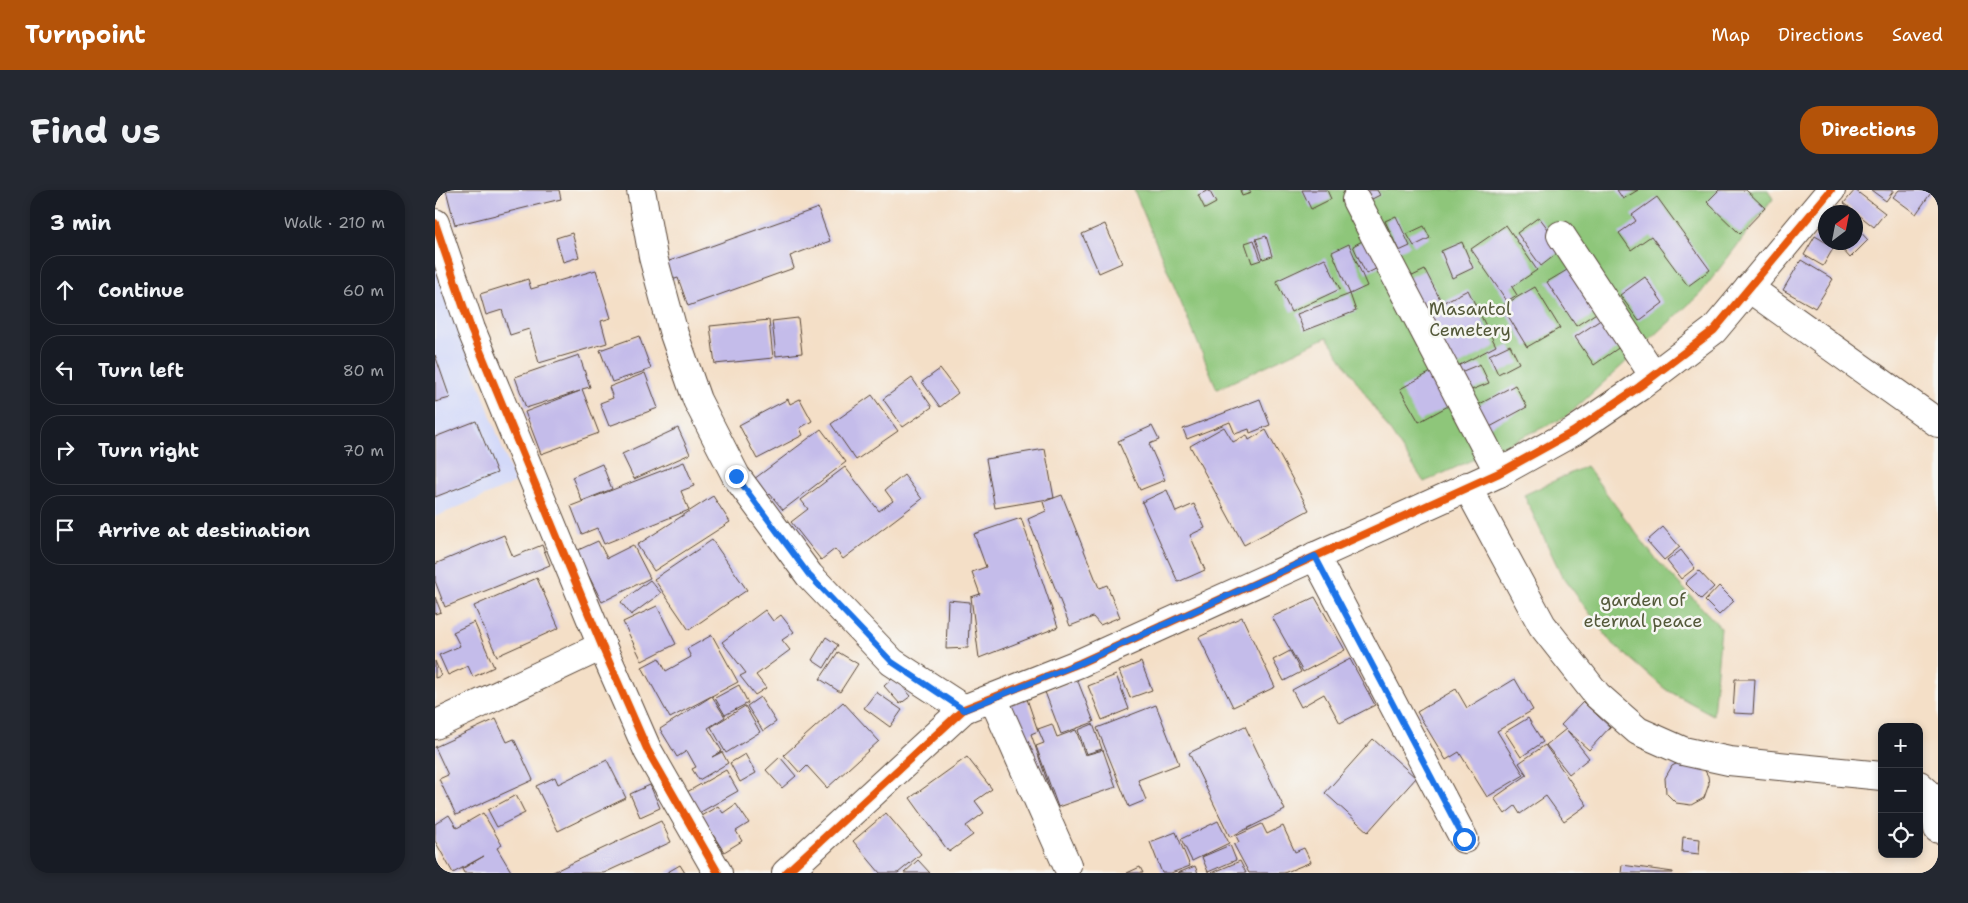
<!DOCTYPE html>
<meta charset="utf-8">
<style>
body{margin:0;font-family:"Shantell Sans",sans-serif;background:#242831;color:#f1f3f6}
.controls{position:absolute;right:15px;bottom:15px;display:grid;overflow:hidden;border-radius:10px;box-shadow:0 2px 8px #0003}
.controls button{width:45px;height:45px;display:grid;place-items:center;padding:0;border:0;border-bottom:1px solid #363941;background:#171b24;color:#f1f3f6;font:25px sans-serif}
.compass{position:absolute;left:1383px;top:15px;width:45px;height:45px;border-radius:50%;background:#171b24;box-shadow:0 2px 8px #0003;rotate:32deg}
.stop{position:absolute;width:15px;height:15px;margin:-11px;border:4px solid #1a73e8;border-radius:50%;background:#fff}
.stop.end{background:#1a73e8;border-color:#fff;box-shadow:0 1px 5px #0008}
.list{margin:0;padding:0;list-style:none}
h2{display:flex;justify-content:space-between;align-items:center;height:65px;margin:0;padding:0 20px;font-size:21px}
h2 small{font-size:16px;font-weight:400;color:#9ea1a6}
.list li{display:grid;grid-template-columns:32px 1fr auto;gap:15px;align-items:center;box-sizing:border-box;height:70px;margin:0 10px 10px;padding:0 10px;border:1px solid #363941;border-radius:20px}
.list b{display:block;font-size:19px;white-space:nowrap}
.list em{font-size:16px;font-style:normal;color:#9ea1a6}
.icon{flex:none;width:28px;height:28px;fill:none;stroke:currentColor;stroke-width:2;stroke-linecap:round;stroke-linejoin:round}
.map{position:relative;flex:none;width:1503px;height:683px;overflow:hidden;border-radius:20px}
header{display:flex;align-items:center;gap:30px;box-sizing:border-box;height:70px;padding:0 25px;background:#b45309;color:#fff}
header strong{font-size:24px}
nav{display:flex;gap:28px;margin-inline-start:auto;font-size:18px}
.intro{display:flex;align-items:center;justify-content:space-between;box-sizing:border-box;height:120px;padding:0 30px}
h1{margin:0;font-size:35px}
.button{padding:12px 22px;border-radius:20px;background:#b45309;color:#fff;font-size:18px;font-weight:700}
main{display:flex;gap:30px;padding:0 30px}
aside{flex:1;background:#171b24;border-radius:20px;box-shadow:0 2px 8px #0003}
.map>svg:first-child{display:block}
.built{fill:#d3d9f9}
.green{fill:#8ec67a;stroke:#64784c}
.building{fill:#c4bcea}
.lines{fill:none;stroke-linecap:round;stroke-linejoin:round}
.minor-casing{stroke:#574537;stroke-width:30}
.minor{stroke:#fff;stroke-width:28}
.cycleway-casing{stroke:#f6f6f2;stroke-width:11}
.cycleway{stroke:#e8590c;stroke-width:8}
.route{stroke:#1a73e8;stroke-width:6}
.labels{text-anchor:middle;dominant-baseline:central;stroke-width:5;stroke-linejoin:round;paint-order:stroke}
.park-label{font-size:18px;fill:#54593a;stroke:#f6f6f2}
</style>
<header>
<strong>Turnpoint</strong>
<nav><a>Map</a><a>Directions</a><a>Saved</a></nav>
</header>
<div class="intro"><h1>Find us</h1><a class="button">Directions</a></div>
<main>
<aside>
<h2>3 min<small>Walk · 210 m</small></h2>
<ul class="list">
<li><svg class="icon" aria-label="ahead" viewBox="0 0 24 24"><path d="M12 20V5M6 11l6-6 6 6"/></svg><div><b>Continue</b></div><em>60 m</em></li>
<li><svg class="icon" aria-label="left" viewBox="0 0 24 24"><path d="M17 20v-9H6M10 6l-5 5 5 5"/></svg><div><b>Turn left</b></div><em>80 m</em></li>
<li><svg class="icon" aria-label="right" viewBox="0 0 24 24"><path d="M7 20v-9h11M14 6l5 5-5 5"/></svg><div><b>Turn right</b></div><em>70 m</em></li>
<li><svg class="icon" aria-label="arrive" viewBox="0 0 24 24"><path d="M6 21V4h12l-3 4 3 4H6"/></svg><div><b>Arrive at destination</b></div></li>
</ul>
</aside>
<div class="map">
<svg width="1503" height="683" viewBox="0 0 1503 683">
<rect width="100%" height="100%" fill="#f6f6f2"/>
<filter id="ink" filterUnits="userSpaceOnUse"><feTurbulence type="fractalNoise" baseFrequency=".02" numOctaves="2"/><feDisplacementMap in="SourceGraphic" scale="10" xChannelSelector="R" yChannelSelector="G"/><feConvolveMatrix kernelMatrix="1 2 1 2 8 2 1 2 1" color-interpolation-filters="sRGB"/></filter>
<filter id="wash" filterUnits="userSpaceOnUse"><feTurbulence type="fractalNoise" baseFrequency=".0096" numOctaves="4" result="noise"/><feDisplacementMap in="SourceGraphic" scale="20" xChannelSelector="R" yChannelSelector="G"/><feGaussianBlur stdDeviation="1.12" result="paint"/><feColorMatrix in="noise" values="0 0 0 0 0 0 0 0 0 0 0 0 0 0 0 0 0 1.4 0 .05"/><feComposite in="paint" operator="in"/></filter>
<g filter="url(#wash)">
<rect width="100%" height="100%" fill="#f4dfc7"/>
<polygon class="built" points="0,71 80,293 0,327"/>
<g class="green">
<polygon points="699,0 1333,0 1338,9 1265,104 1131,227 989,292 892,147 782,199"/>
<polygon points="1151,276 1219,367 1286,438 1278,525 1230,499 1175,451 1126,384 1089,305"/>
</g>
<g id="blocks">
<g class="building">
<polygon points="11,0 124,0 126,9 20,35"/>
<polygon points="774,0 781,13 770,19 763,5"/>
<polygon points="805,0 814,0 816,3 807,6"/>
<polygon points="867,0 892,0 896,9 876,19"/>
<polygon points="924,0 942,0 945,5 931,12"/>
<polygon points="1182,0 1203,0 1188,9"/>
<polygon points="1284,0 1311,0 1330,18 1305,44 1272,12"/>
<polygon points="1420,0 1450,23 1439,37 1409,13"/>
<polygon points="1436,0 1459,0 1451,11"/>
<polygon points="1464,0 1498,0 1481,24 1458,7"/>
<polygon points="1222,7 1275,80 1253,96 1216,46 1196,60 1184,43 1201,31 1197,25"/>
<polygon points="383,18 395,51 355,66 359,78 253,116 243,88 230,92 223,75"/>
<polygon points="961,26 975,56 964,61 950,31"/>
<polygon points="1104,27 1128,59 1106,76 1082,43"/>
<polygon points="1390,31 1390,41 1385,36"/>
<polygon points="670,34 687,73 664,83 647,44"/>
<polygon points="1071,35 1102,80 1077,97 1082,105 1072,111 1036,59"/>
<polygon points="989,36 995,48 979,56 972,44"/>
<polygon points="1420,36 1433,50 1415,68 1401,52 1420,52"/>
<polygon points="137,43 144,67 128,72 121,48"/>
<polygon points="938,45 952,73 931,84 918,56"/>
<polygon points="831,46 837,66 828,69 821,49"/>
<polygon points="1380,46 1399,57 1388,76 1369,65"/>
<polygon points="819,50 826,70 817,73 810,53"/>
<polygon points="1027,52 1038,78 1017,88 1006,61"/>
<polygon points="914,54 932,96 915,104 921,121 869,141 862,124 915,104 897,62"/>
<polygon points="890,68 905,99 856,122 841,91"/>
<polygon points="1366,70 1398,89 1380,118 1348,100"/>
<polygon points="1137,77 1166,120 1141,136 1112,92"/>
<polygon points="161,80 176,128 166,131 172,153 104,173 94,139 75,145 67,120 51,125 45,104 93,89 96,99"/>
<polygon points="990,80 1007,113 1033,100 1061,156 1017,179 971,89"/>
<polygon points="1210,87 1228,113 1204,131 1185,105"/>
<polygon points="1100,97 1125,138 1092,157 1067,116"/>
<polygon points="1173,125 1192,152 1159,175 1140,147"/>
<polygon points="363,128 367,163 341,166 337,131"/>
<polygon points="334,130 338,168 280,174 275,136"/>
<polygon points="204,146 216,179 177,192 165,160"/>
<polygon points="1075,155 1084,173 1063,184 1054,165"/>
<polygon points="0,165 15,208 0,212"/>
<polygon points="144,165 155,197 147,199 164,243 106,264 90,222 145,201 91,218 80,187"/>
<polygon points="1045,174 1054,193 1024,205 1016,186"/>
<polygon points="505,179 523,203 505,217 487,192"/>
<polygon points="996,182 1015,215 984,232 965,199"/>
<polygon points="210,183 223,218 174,236 165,213 178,208 174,197"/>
<polygon points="477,188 497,217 468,237 448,209"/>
<polygon points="1080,195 1092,217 1053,238 1041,216"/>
<polygon points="437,205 463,241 421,270 396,234"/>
<polygon points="353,209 355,214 365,209 377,231 365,238 368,245 322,269 304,235"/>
<polygon points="825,209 835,235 815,243 814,239 800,244 795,232 752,249 748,239"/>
<polygon points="41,231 62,283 0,307 0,247"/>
<polygon points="717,236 724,250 714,254 730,290 705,300 683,251"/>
<polygon points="789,237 798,252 812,245 814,250 831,240 874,320 809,355 755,256"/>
<polygon points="243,238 255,264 199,289 187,264"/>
<polygon points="386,239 411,272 348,320 335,304 328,309 315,292"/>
<polygon points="610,259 619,308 560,318 551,269"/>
<polygon points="249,272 259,296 246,301 254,320 169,354 162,338 147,344 136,316"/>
<polygon points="167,274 177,299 147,311 137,287"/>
<polygon points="410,277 444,321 458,311 450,300 469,285 487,309 408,369 400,359 386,370 356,332 373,319 366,310"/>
<polygon points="732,300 741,322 759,314 770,338 755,345 770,380 743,392 707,312"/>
<polygon points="627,305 664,398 672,395 685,427 665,435 658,427 635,436 593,329 611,321 608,312"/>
<polygon points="278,306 295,332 219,381 202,355"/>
<polygon points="586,328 623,437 544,468 536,407 545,404 537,382 551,377 539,344"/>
<polygon points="1228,337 1245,357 1229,370 1212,351"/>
<polygon points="69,345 78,367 107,355 115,375 10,417 0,391 0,374"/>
<polygon points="277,350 312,400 254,440 219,389"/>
<polygon points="163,351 172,368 198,355 215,388 167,412 141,361"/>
<polygon points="1246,360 1260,378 1246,389 1232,371"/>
<polygon points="1264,381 1279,397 1266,409 1250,393"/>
<polygon points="102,388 124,438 62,466 39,416"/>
<polygon points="215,390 226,403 196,425 186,412"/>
<polygon points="1284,396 1299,411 1284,425 1270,411"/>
<polygon points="0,407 6,422 0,424"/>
<polygon points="880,407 910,460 868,482 837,427"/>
<polygon points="513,410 535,412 533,458 511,459"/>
<polygon points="222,416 241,454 207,471 188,432"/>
<polygon points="330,420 338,431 346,425 359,442 347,450 355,460 321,485 331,498 320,505 305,486 311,483 287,452"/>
<polygon points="807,427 840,497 798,517 764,447"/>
<polygon points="39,432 59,477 38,487 33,476 13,485 4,465 25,456 18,442"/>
<polygon points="277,445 303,492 235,528 207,477 224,468 231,481 256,467 252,459"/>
<polygon points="391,447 403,455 389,478 377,470"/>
<polygon points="855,461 866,482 849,491 838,470"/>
<polygon points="403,462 423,474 405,502 385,489"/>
<polygon points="915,469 940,515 905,533 889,504 866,517 857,500"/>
<polygon points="0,471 6,486 0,488"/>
<polygon points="706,472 717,500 695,508 684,481"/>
<polygon points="681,485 694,519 667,530 653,496"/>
<polygon points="459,487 476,506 465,514 449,496"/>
<polygon points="642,489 659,532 626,544 610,502"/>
<polygon points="1080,489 1098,520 1062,541 1089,585 1052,607 1024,562 1011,570 982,522 1021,499 1032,518"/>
<polygon points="1300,489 1320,489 1318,524 1298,523"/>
<polygon points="304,495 313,513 290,525 280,508"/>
<polygon points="441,502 467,520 455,537 429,518"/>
<polygon points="277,506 290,527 273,538 287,561 277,567 287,562 293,573 264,590 257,579 261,577 252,561 242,567 225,539"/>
<polygon points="325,507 341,532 328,541 312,516"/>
<polygon points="592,509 603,541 596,544 617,605 603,609 566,517"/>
<polygon points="408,512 444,551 392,598 372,576 365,583 349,565"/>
<polygon points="1148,512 1175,537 1154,560 1126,535"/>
<polygon points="721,515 744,574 703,590 711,610 694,617 662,538"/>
<polygon points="310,516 325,542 291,563 276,537"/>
<polygon points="1093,528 1108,552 1086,567 1070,542"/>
<polygon points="61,529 72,552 79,549 98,590 21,625 4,589 13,585 0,557"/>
<polygon points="617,534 622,547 641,540 650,565 668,560 681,597 623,617 601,556 609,553 603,539"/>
<polygon points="658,534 667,559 651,564 643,540"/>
<polygon points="810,536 850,620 795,647 754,563"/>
<polygon points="1131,539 1154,568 1134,584 1111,555"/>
<polygon points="938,549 981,588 933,642 890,603"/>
<polygon points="1110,555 1152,615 1129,631 1111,606 1085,624 1080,616 1070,624 1059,608 1092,585 1084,573"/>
<polygon points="310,564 321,583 305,592 295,573"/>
<polygon points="345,567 361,586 347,598 331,580"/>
<polygon points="532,567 557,599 540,611 549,623 531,636 538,645 514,662 475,608"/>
<polygon points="172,570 191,608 123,641 101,596 120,587 123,594"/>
<polygon points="1243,573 1269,579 1273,586 1274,594 1269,608 1256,615 1241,613 1231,603 1230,588 1237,576"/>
<polygon points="291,580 303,601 264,623 252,602"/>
<polygon points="215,595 225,618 205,627 195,604"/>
<polygon points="81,605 90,623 62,637 53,620"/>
<polygon points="301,614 314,633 301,641 307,651 289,662 266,626 283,616 288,623"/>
<polygon points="48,623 67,655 62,658 77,683 29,683 27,679 49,666 18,683 0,651 0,634 14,625 22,638"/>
<polygon points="451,623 486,664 463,683 445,683 418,651"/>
<polygon points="226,631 236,652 169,683 116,683"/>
<polygon points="783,631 794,653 757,671 746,649"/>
<polygon points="827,634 832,644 848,636 860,662 869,658 876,672 849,683 814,683 799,655 804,652 801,646"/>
<polygon points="741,642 755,676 736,683 727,683 715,652"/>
<polygon points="1248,647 1265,649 1264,664 1247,662"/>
<polygon points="795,655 801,670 773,682 767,667"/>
<polygon points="483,670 495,683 469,683"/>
<polygon points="805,671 811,683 777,683"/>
<polygon points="245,675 250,683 231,683"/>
<polygon points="1187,675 1238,682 1238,683 1186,683"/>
<polygon points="760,676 763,683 743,683"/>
<polygon points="705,677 708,683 692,683"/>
</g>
</g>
</g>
<g filter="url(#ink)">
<use href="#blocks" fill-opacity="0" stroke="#574537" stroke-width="1"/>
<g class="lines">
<defs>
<g id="minor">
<polyline points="206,0 218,67 239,144 262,210 301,286 374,385 457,472 529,519"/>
<polyline points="921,10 1064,283"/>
<polyline points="0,33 36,139 167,456 213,561 283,683"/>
<polyline points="1126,45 1219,186"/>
<polyline points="1314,98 1503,233"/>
<polyline points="1032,296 1107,435 1162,505 1203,541 1248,561 1294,571 1447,586"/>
<polyline points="880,366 1029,649"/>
<polyline points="558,508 632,675"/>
<polyline points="0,535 167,456"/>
<polyline points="1484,595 1498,608 1503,639"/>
<polyline points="351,683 529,519 645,473 1064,283 1138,242 1204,197 1279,140 1396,0"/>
</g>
</defs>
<use href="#minor" class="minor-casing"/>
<use href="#minor" class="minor"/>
<defs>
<g id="cycleway">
<polyline points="0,33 36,139 167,456 213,561 283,683"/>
<polyline points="351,683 529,519 645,473 1064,283 1138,242 1204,197 1279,140 1396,0"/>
</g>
</defs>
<use href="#cycleway" class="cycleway-casing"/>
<use href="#cycleway" class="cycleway"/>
</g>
</g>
<g class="lines" filter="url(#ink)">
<polyline class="route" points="301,286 374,385 457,472 529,520 645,473 880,366 1029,649"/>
</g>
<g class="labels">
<g class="park-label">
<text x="1035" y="119">Masantol<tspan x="1035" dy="21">Cemetery</tspan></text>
<text x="1208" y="410">garden of<tspan x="1208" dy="21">eternal peace</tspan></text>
</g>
</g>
</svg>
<div class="controls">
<button>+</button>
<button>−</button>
<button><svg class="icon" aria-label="locate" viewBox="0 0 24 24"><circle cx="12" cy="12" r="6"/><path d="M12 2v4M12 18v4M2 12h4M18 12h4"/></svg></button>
</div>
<svg class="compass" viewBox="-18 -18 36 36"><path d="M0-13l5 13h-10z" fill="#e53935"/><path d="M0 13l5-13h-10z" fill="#9ea1a6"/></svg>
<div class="stop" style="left:1029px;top:649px"></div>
<div class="stop end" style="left:301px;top:286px"></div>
</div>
</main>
